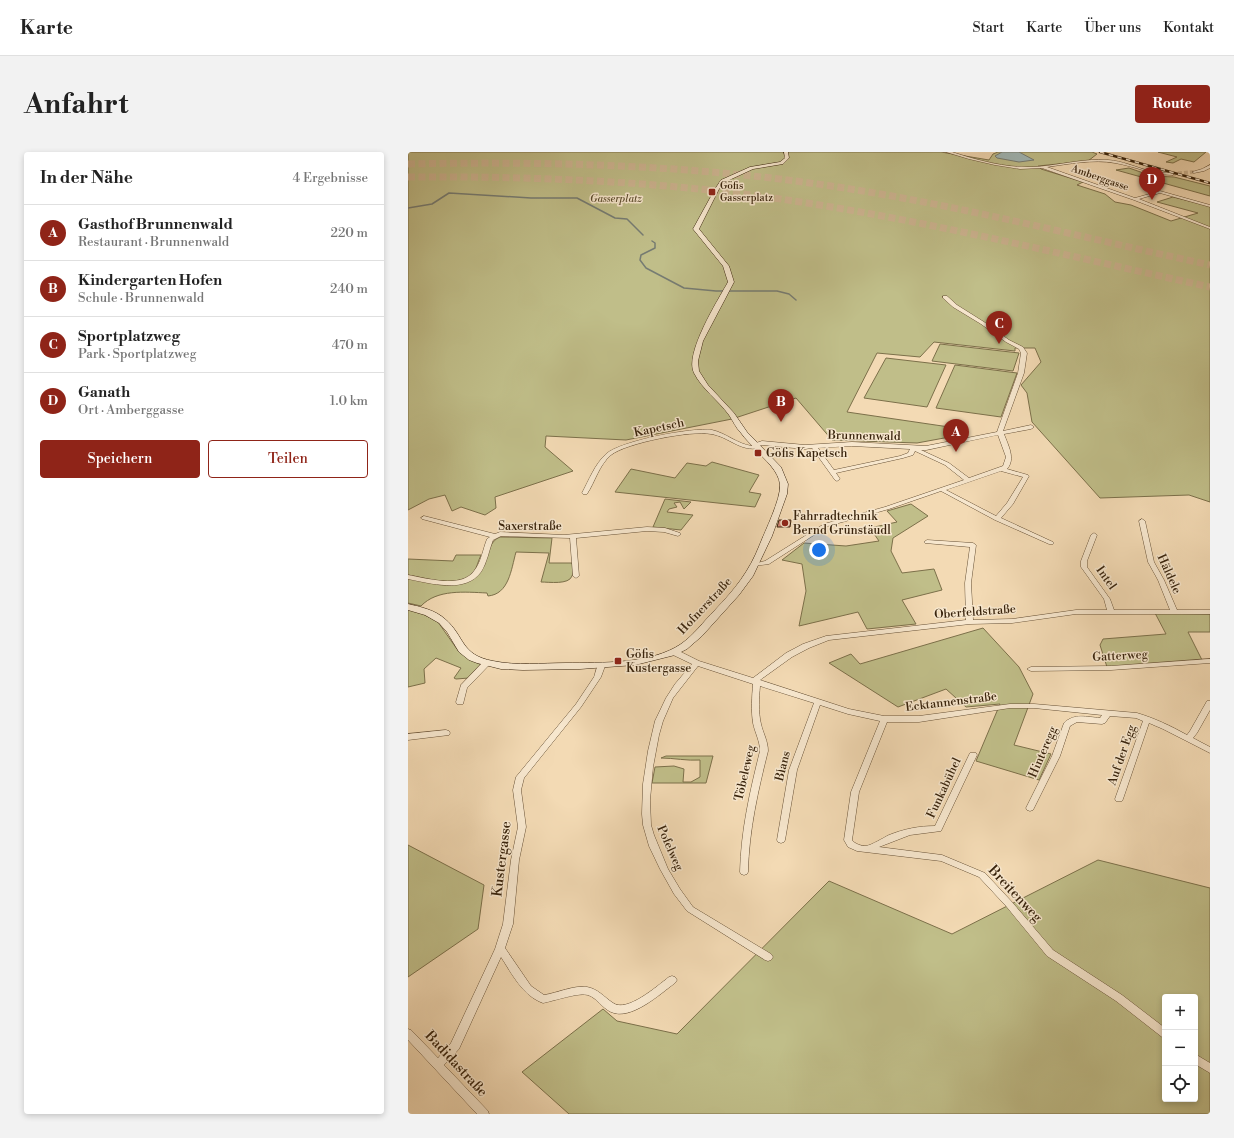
<!DOCTYPE html>
<html lang="de">
<meta charset="utf-8">
<style>
body{margin:0;font-family:"Libre Bodoni",serif;background:#f2f2f2;color:#222}
.controls{position:absolute;right:12px;bottom:12px;display:grid;overflow:hidden;border-radius:4px;box-shadow:0 2px 6px #0003}
.controls button{width:36px;height:36px;display:grid;place-items:center;padding:0;border:0;border-bottom:1px solid #e0e0e0;background:#fff;color:#222;font:20px sans-serif}
.you{position:absolute;left:411px;top:398px;width:14px;height:14px;margin:-10px;border:3px solid #fff;border-radius:50%;background:#1a73e8;box-shadow:0 0 0 6px #1a73e833}
.badge{display:grid;place-items:center;width:26px;height:26px;border-radius:50%;background:#8f2418;color:#fff;font-size:13px;font-weight:700}
.pin{position:absolute;translate:-50% -33px;filter:drop-shadow(0 1px 2px #0008)}
.pin::after{content:'';position:absolute;top:21px;width:14px;height:12px;background:inherit;clip-path:polygon(0 0,100% 0,50% 100%)}
.list{margin:0;padding:0;list-style:none}
h2{display:flex;justify-content:space-between;align-items:center;height:52px;margin:0;padding:0 16px;font-size:17px}
h2 small{font-size:13px;font-weight:400;color:#767676}
.list li{display:grid;grid-template-columns:26px 1fr auto;gap:12px;align-items:center;box-sizing:border-box;height:56px;padding:0 16px;border-top:1px solid #e0e0e0}
.list b{display:block;font-size:15px;white-space:nowrap}
.list p{margin:0;font-size:13px;white-space:nowrap;color:#767676}
.list em{font-size:13px;font-style:normal;color:#767676}
.actions{display:flex;gap:8px;padding:12px 16px}
.actions a{flex:1;padding:9px 0;border:1px solid #8f2418;border-radius:4px;text-align:center;font-size:14px;color:#8f2418}
.actions .main{background:#8f2418;color:#fff}
.icon{flex:none;width:22px;height:22px;fill:none;stroke:currentColor;stroke-width:2;stroke-linecap:round;stroke-linejoin:round}
.map{position:relative;flex:none;width:802px;height:962px;overflow:hidden;border-radius:4px}
header{display:flex;align-items:center;gap:24px;box-sizing:border-box;height:56px;padding:0 20px;background:#fff;border-bottom:1px solid #e0e0e0}
header strong{font-size:19px}
nav{display:flex;gap:22px;margin-inline-start:auto;font-size:14px}
.intro{display:flex;align-items:center;justify-content:space-between;box-sizing:border-box;height:96px;padding:0 24px}
h1{margin:0;font-size:28px}
.button{padding:10px 18px;border-radius:4px;background:#8f2418;color:#fff;font-size:14px;font-weight:700}
main{display:flex;gap:24px;padding:0 24px}
aside{flex:1;background:#fff;border-radius:4px;box-shadow:0 2px 6px #0003}
.map>svg:first-child{display:block}
.green{fill:#c0be89;stroke:#7c704a;fill-rule:evenodd}
.water{fill:#a0b8b8;stroke:#767c73}
.lines{fill:none;stroke-linecap:round;stroke-linejoin:round}
.stream{stroke:#767c73;stroke-width:1.5}
.building{fill:#cf8474;stroke:#38230c}
.street-tunnel{stroke:#ceb592;stroke-width:4;stroke-dasharray:4 2;stroke-linecap:butt}
.highway-tunnel{stroke:#ceb592;stroke-width:7;stroke-dasharray:7 3.5;stroke-linecap:butt}
.street-casing{stroke:#675136;stroke-width:1}
.secondary-casing{stroke:#38230c;stroke-width:1}
.street{fill:#f7e7ce;fill-rule:evenodd}
.secondary{fill:#f7e7ce;fill-rule:evenodd}
.rail-casing{stroke:#38230c;stroke-width:2.5}
.rail{stroke:#f7e7ce;stroke-width:1.5;stroke-dasharray:4.5;stroke-linecap:butt}
.poi-dot{fill:#8f2418;stroke:#f7e7ce;stroke-width:1.5}
.labels{text-anchor:middle;dominant-baseline:central;stroke-width:3;stroke-linejoin:round;paint-order:stroke}
.far-street-label{font-size:10px;fill:#38230c;stroke:#f7e7ce}
.far-poi-label{font-size:10px;fill:#38230c;stroke:#f7e7ce;text-anchor:start}
.far-park-label{font-size:10px;font-style:italic;fill:#5a4a2b;stroke:#f7e7ce}
.street-label{font-size:12px;fill:#38230c;stroke:#f7e7ce}
.poi-label{font-size:12px;fill:#38230c;stroke:#f7e7ce;text-anchor:start}
.near-street-label{font-size:14px;fill:#38230c;stroke:#f7e7ce}
</style>
<header>
<strong>Karte</strong>
<nav><a>Start</a><a>Karte</a><a>Über uns</a><a>Kontakt</a></nav>
</header>
<div class="intro"><h1>Anfahrt</h1><a class="button">Route</a></div>
<main>
<aside>
<h2>In der Nähe<small>4 Ergebnisse</small></h2>
<ul class="list">
<li><span class="badge">A</span><div><b>Gasthof Brunnenwald</b><p>Restaurant · Brunnenwald</p></div><em>220 m</em></li>
<li><span class="badge">B</span><div><b>Kindergarten Hofen</b><p>Schule · Brunnenwald</p></div><em>240 m</em></li>
<li><span class="badge">C</span><div><b>Sportplatzweg</b><p>Park · Sportplatzweg</p></div><em>470 m</em></li>
<li><span class="badge">D</span><div><b>Ganath</b><p>Ort · Amberggasse</p></div><em>1.0 km</em></li>
</ul>
<div class="actions"><a class="main">Speichern</a><a>Teilen</a></div>
</aside>
<div class="map">
<svg width="802" height="962" viewBox="0 0 802 962">
<rect width="100%" height="100%" fill="#f3dab4"/>
<filter id="stains"><feTurbulence type="fractalNoise" baseFrequency=".005" numOctaves="4"/><feColorMatrix values="0 0 0 0 .2 0 0 0 0 .09 0 0 0 0 .02 0 0 0 .5 -.17"/></filter>
<radialGradient id="worn" r=".72"><stop offset=".6" stop-color="#630" stop-opacity="0"/><stop offset="1" stop-color="#630" stop-opacity=".3"/></radialGradient>
<g class="green">
<polygon points="0,0 533,0 581,8 585,2 590,0 684,0 689,2 680,9 630,14 633,17 675,30 669,33 697,42 707,50 723,53 763,69 790,61 749,50 765,45 802,54 802,350 781,343 692,346 624,270 619,241 613,233 633,210 627,196 607,196 607,199 526,190 512,205 469,201 439,260 548,276 547,284 509,291 424,288 388,246 324,267 218,288 138,284 137,295 165,319 87,345 88,356 77,363 53,355 44,359 37,343 21,347 0,358"/>
<polygon points="750,0 798,0 786,10 773,7 765,11 758,10 769,5"/>
<polygon points="721,16 744,24 766,25 802,34 802,44 708,18"/>
<polygon points="532,192 611,201 605,219 524,209"/>
<polygon points="478,206 538,213 519,255 456,246"/>
<polygon points="547,213 609,221 593,265 528,256"/>
<polygon points="304,310 351,323 341,340 353,342 347,355 207,340 223,317 267,326 279,311 298,314"/>
<polygon points="257,347 283,350 276,357 272,350 266,351 269,355 261,357 259,360 285,363 273,378 245,375"/>
<polygon points="503,352 520,364 485,386 483,399 494,421 526,417 534,438 494,448 508,472 459,477 450,460 391,474 398,439 394,412 374,408 396,391 438,394 471,389 462,376 489,370 479,359"/>
<path d="M92,385L144,386L141,411H164C165,414 166,420 164,424C161,433 141,430 133,430L141,401L108,400C103,418 101,442 80,444L79,441C57,440 29,437 13,454L0,451V427L56,431C84,422 74,392 92,385Z"/>
<path d="M48,403H73C70,409 69,416 65,421C51,437 18,426 0,423V407L45,409Z"/>
<polygon points="0,457 13,461 30,470 51,500 73,513 61,526 48,527 46,526 53,516 28,506 16,517 17,531 0,535"/>
<polygon points="747,461 802,462 802,480 780,480 794,508 699,515 692,493 695,487 758,482"/>
<polygon points="575,476 611,515 625,542 606,593 643,602 631,628 568,609 592,552 558,555 538,537 490,555 421,511 443,502 452,512"/>
<path d="M258,604H305L298,631H244L247,615L266,614L276,617L275,630H283L292,625V608C279,609 266,606 253,606Z"/>
<polygon points="0,693 76,733 70,777 0,825"/>
<path d="M690,708L802,736V962H161L114,920L195,857L209,869L269,882L421,729L544,782ZM757,845H787V947H757Z"/>
</g>
<polygon class="water" points="594,0 611,0 626,8 611,10 589,6 587,4"/>
<g class="lines">
<g class="stream">
<polyline points="0,56 24,52 41,41 123,46 169,46 207,66 219,67 235,83"/>
<polyline points="244,89 247,91 247,96 233,103 232,108 238,116 276,136 308,139 369,139 381,142 388,148"/>
</g>
</g>
<polygon class="building" points="371,368 383,368 382,375 369,375"/>
<g class="lines">
<polyline class="street-tunnel" points="764,22 786,20"/>
<g class="highway-tunnel">
<path d="M0,12C141,9 283,13 423,34C551,53 676,86 802,113"/>
<path d="M0,25C134,24 266,30 399,51C534,72 668,106 802,135"/>
</g>
<defs>
<g id="street">
<path d="M538,0H544C569,8 597,16 624,15C650,14 675,6 700,8C714,9 728,15 741,19C749,21 757,20 765,21V23H764C744,23 726,14 707,11C685,7 661,12 639,15L727,46L752,39L802,53V55L752,41L731,47L802,75V77L726,48L634,16L612,17L587,13L561,7Z"/>
<polygon points="802,13 802,16 796,19 786,21 784,20 794,17"/>
<path d="M535,144H539L549,153L576,170L601,188L615,195L619,201L616,221L595,279L623,273L626,275L623,277L596,282C600,293 608,307 599,317L620,323L621,324L605,352L593,366L645,390L646,391L645,392H641L587,368L533,339L481,357L420,374L361,412L345,414L344,413L345,412L357,409L416,372L477,355L556,328L537,313L507,299L505,303L495,306L428,321L432,327L429,329L427,328L404,296L397,297L354,293L351,294L353,295L352,296C331,300 322,285 303,282C284,278 218,291 203,303C191,313 187,330 179,342H175L174,341C181,328 187,312 198,302C212,289 285,275 304,278C318,281 329,292 344,294L345,292L354,289L397,293L444,290L518,294L589,280L610,221L613,201L611,197L598,190L573,172L545,155L535,146ZM590,283L598,305L595,314L561,326L541,311L513,298H518ZM444,294L502,297L500,301L492,304L426,318L410,296ZM593,319L615,325L599,351L588,364L538,338Z"/>
<path d="M16,364L87,382L92,380L156,383L239,375L257,376L272,381L273,382L270,384L256,380L239,379L168,386L171,424L168,426L165,424L162,386L93,384L85,388C81,398 79,411 73,420C57,442 22,431 0,427V423C18,426 53,437 66,419C73,411 75,397 79,387L82,385L14,367L13,366Z"/>
<path d="M734,367L737,369L746,410L756,428L769,458H802V462H668L604,471L562,472L421,488L401,496L384,505L352,528L441,557L476,564H511L602,552H626L729,561C746,566 763,574 779,583L782,579L799,549H802V558L789,581L785,586L802,595V601L755,577L741,571L715,647L714,649H708L707,647L735,569L728,566L702,564L697,571L694,572L669,570L662,574L652,604L625,658L622,659L619,658L618,656L644,604L656,571C666,561 679,565 692,566L694,563L626,556H602L511,570H479L451,640L444,688C447,692 453,694 458,694C464,693 475,686 481,683C496,677 511,674 527,674L561,603L562,601H568L569,603L533,679L502,683L471,695L534,703L577,721L604,750L645,798L714,843L757,876V886L754,885L708,849L639,804L598,754L571,725L533,709L449,699L440,695L436,688L443,640L472,569L440,562L412,553L389,618L377,688L376,690L373,691L370,690L369,688L381,618L406,551L352,534C351,546 350,559 353,572C355,581 360,589 360,599C350,639 341,678 340,720L339,722L336,723L333,722L332,720C333,678 342,639 352,599C352,589 347,581 345,571C343,558 344,545 345,532L290,514L265,546L255,569L251,583L245,615L242,648L243,673L246,683L260,717L272,737L285,755L363,802L365,805L363,808L360,809L357,808L279,759L266,742L252,717L241,694L235,673L234,662L235,632L240,599L247,569L258,546L267,532L284,512L263,502L262,500L263,498H269L291,509L345,526L378,501L395,492L418,484L558,468L557,431L562,395L517,391L516,390L519,388L565,391L568,393L563,431L565,468L604,467L668,458H699L696,447L673,415V409L683,383L686,381L689,383L679,409V415L702,447L706,458H762L750,428L740,410L731,369Z"/>
<polygon points="802,507 802,511 703,518 623,519 619,517 623,515 703,514"/>
<polygon points="76,509 82,509 83,511 59,536 55,552 49,552 48,550 53,533"/>
<path d="M190,512H196L197,514L193,525L173,555L116,626L113,638L118,675L111,708L105,772L97,796L123,834L136,843C149,841 166,833 179,835C190,837 196,845 205,851C219,861 249,834 261,825L264,824L267,825L269,828L267,831C252,842 223,869 203,860C194,856 189,846 180,843C172,840 145,849 135,851C115,844 104,822 93,805L51,897L36,913L80,959L81,962H69L0,888V877L3,878L30,906L43,891L87,797L95,772L103,708L110,675L105,638L108,625L168,552L186,525Z"/>
<polygon points="38,578 41,579 42,581 41,583 0,588 0,582"/>
<polygon points="787,902 802,911 802,921 787,912"/>
</g>
<path id="secondary" d="M376,0H380L381,6L375,12L345,17L317,30L311,37L291,77L321,114L326,130L295,189L290,209L291,219L300,233L326,261L339,280L373,315L380,332L379,342L364,384L345,424L331,443L294,484L279,497L267,503L227,513L172,517L115,518L93,517L69,511L61,508L51,500L39,480L31,471L17,463L0,458V452C13,455 27,458 37,467C57,484 52,503 85,509C109,514 134,511 158,511C193,511 244,512 273,492C286,483 295,470 307,458C327,437 341,420 352,392C357,379 373,347 372,333C371,319 357,308 348,298C343,292 337,287 333,281C328,276 325,269 321,263C310,248 294,237 286,221C276,202 310,148 320,130L315,114L285,77L307,37L313,28L342,15L372,10L377,6Z"/>
</defs>
<use href="#street" class="street-casing"/>
<use href="#secondary" class="secondary-casing"/>
<use href="#street" class="street"/>
<use href="#secondary" class="secondary"/>
<defs>
<polyline id="rail" points="692,0 802,31"/>
</defs>
<use href="#rail" class="rail-casing"/>
<use href="#rail" class="rail"/>
</g>
<g class="poi-dot">
<rect x="300" y="36" width="8" height="8" rx="2"/>
<rect x="346" y="297" width="8" height="8" rx="2"/>
<circle cx="377" cy="371" r="4"/>
<rect x="206" y="505" width="8" height="8" rx="2"/>
</g>
<g class="labels">
<g class="far-street-label">
<text transform="translate(692 26) rotate(19)">Amberggasse</text>
</g>
<g class="far-poi-label">
<text x="312" y="34">Göfis<tspan x="312" dy="12">Gasserplatz</tspan></text>
</g>
<g class="far-park-label">
<text x="208" y="47">Gasserplatz</text>
</g>
<g class="street-label">
<text transform="translate(251 276) rotate(-12)">Kapetsch</text>
<text transform="translate(456 284) rotate(1)">Brunnenwald</text>
<text x="122" y="374">Saxerstraße</text>
<text transform="translate(761 422) rotate(66)">Häldele</text>
<text transform="translate(698 426) rotate(55)">Intel</text>
<text transform="translate(297 454) rotate(-47)">Hofnerstraße</text>
<text transform="translate(567 460) rotate(-4)">Oberfeldstraße</text>
<text transform="translate(712 504) rotate(-3)">Gatterweg</text>
<text transform="translate(543 550) rotate(-7)">Ecktannenstraße</text>
<text transform="translate(635 600) rotate(-67)">Hinteregg</text>
<text transform="translate(714 603) rotate(-71)">Auf der Egg</text>
<text transform="translate(375 614) rotate(-76)">Blans</text>
<text transform="translate(337 621) rotate(-77)">Töbeleweg</text>
<text transform="translate(536 636) rotate(-65)">Funkabühel</text>
<text transform="translate(262 696) rotate(66)">Pofelweg</text>
</g>
<g class="poi-label">
<text x="358" y="301">Göfis Kapetsch</text>
<text x="385" y="364">Fahrradtechnik<tspan x="385" dy="14">Bernd Grünstäudl</tspan></text>
<text x="218" y="502">Göfis<tspan x="218" dy="14">Kustergasse</tspan></text>
</g>
<g class="near-street-label">
<text transform="translate(94 707) rotate(-83)">Kustergasse</text>
<text transform="translate(607 742) rotate(47)">Breitenweg</text>
<text transform="translate(48 912) rotate(47)">Badidastraße</text>
</g>
</g>
<rect width="100%" height="100%" filter="url(#stains)"/>
<rect width="100%" height="100%" fill="url(#worn)"/>
</svg>
<div class="controls">
<button>+</button>
<button>−</button>
<button><svg class="icon" aria-label="locate" viewBox="0 0 24 24"><circle cx="12" cy="12" r="6"/><path d="M12 2v4M12 18v4M2 12h4M18 12h4"/></svg></button>
</div>
<div class="you"></div>
<div class="pin badge" style="left:548px;top:300px">A</div>
<div class="pin badge" style="left:373px;top:270px">B</div>
<div class="pin badge" style="left:591px;top:192px">C</div>
<div class="pin badge" style="left:744px;top:48px">D</div>
</div>
</main>
